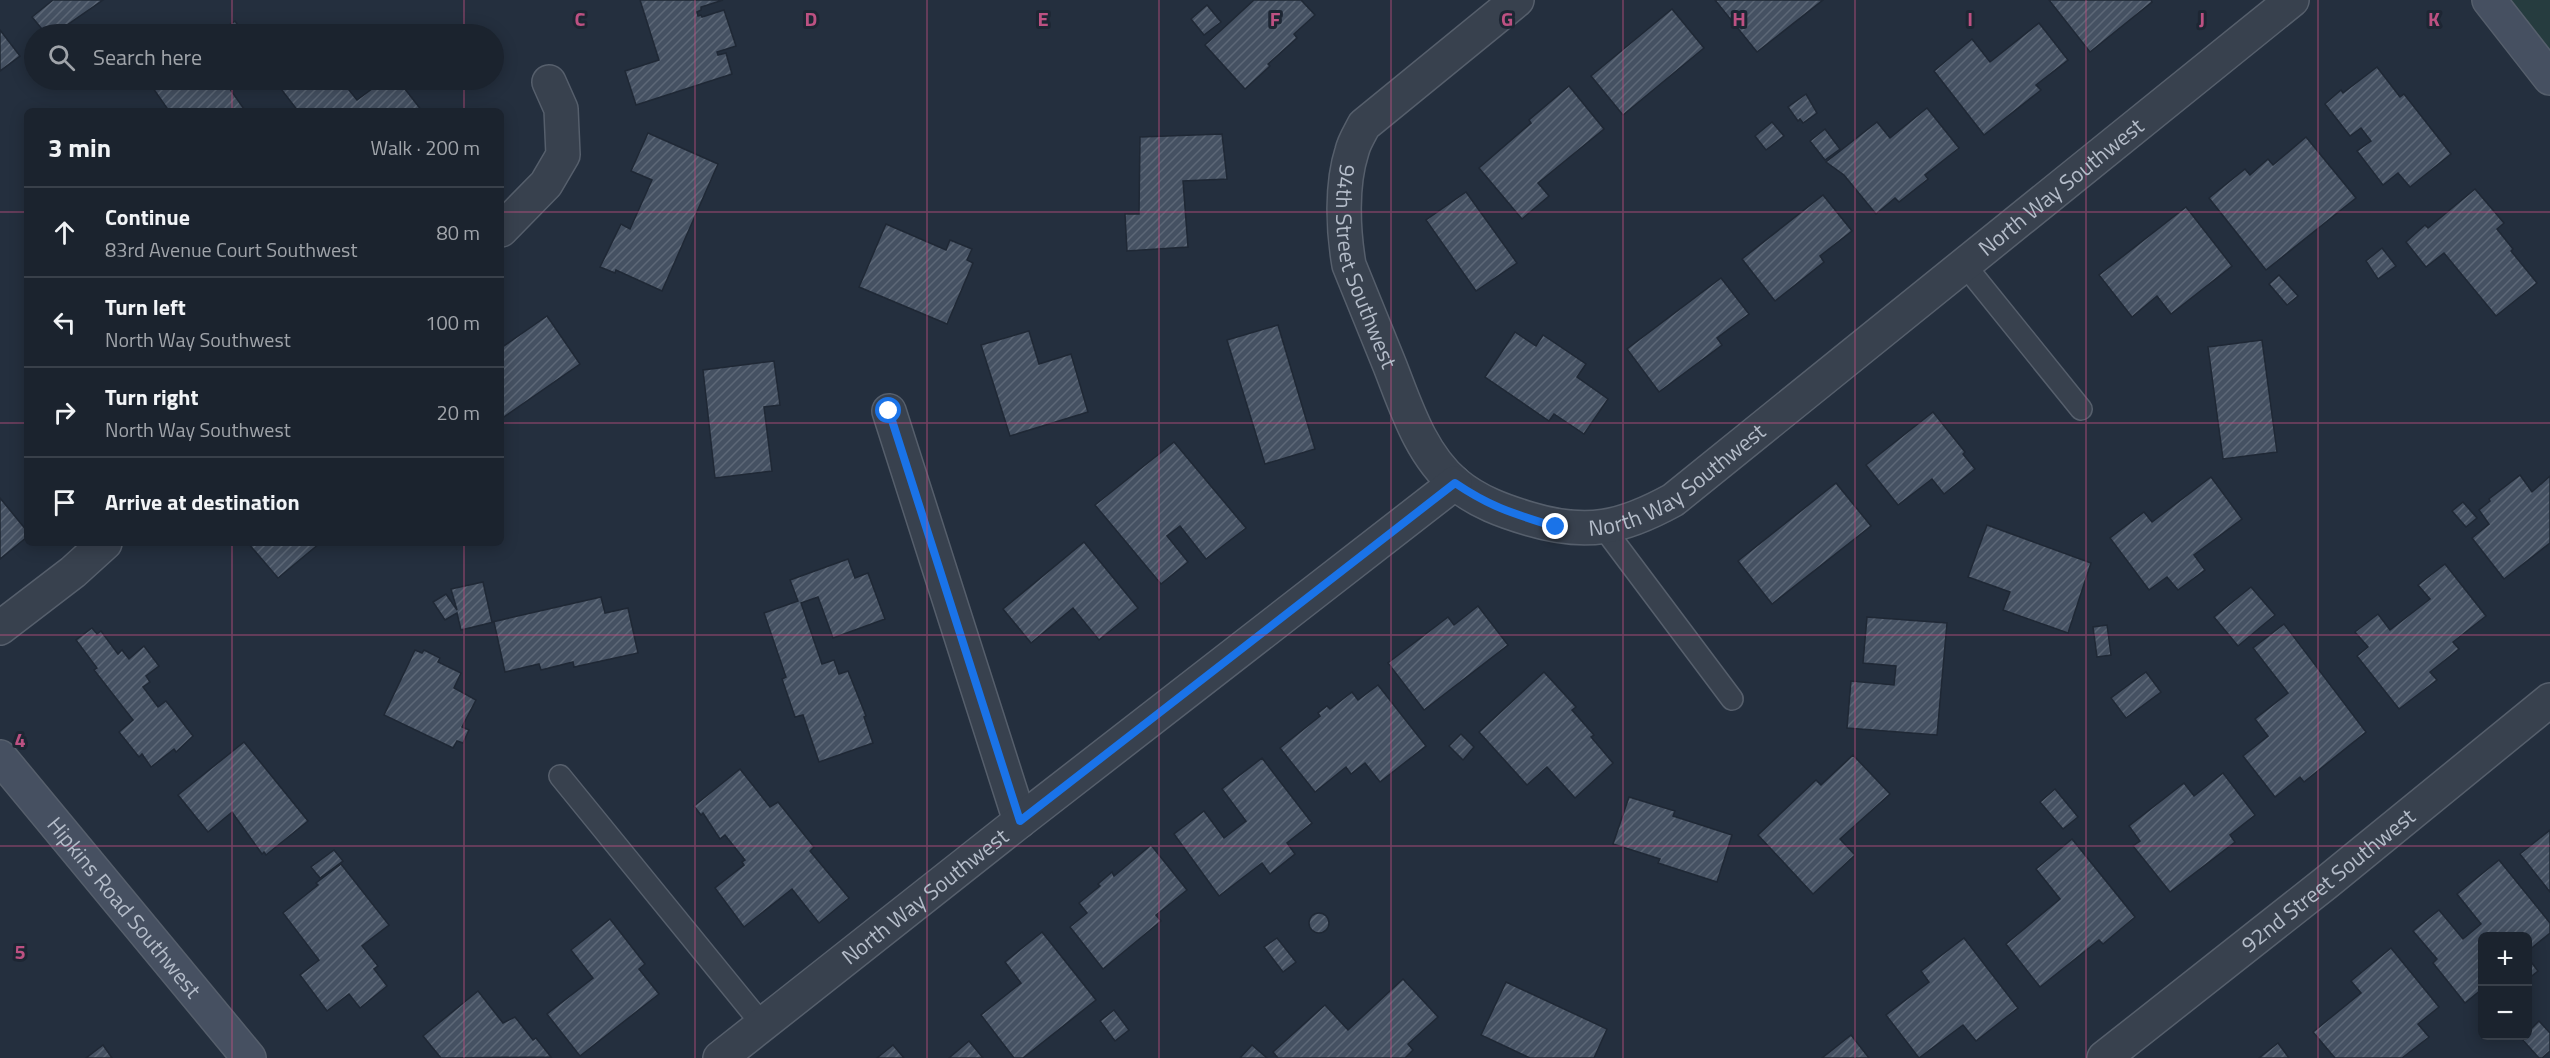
<!DOCTYPE html>
<meta charset="utf-8">
<style>
body{margin:0;font-family:"Titillium Web",sans-serif;background:#282f3a;color:#f1f3f6}
.controls{position:absolute;right:18px;bottom:18px;display:grid;overflow:hidden;border-radius:9px;box-shadow:0 3px 15px #0003}
.controls button{width:54px;height:54px;display:grid;place-items:center;padding:0;border:0;border-bottom:2px solid #39404a;background:#1b232e;color:#f1f3f6;font:30px sans-serif}
.stop{position:absolute;width:18px;height:18px;margin:-14px;border:4px solid #1a73e8;border-radius:50%;background:#fff}
.stop.end{background:#1a73e8;border-color:#fff;box-shadow:0 2px 6px #0008}
.list{margin:0;padding:0;list-style:none}
h2{display:flex;justify-content:space-between;align-items:center;height:78px;margin:0;padding:0 24px;font-size:26px}
h2 small{font-size:20px;font-weight:400;color:#a0a4aa}
.list li{display:grid;grid-template-columns:39px 1fr auto;gap:18px;align-items:center;box-sizing:border-box;height:90px;padding:0 24px;border-top:2px solid #39404a}
.list b{display:block;font-size:22px;white-space:nowrap}
.list p{margin:0;font-size:20px;white-space:nowrap;color:#a0a4aa}
.list em{font-size:20px;font-style:normal;color:#a0a4aa}
.icon{flex:none;width:33px;height:33px;fill:none;stroke:currentColor;stroke-width:2;stroke-linecap:round;stroke-linejoin:round}
.map{position:relative;flex:none;width:2550px;height:1058px;overflow:hidden}
.search{position:absolute;background:#1b232e;box-shadow:0 3px 15px #0003;left:24px;top:24px;width:480px;height:66px;display:flex;align-items:center;gap:15px;box-sizing:border-box;padding:0 21px;border-radius:33px;color:#a0a4aa;font-size:22px}
.panel{position:absolute;background:#1b232e;box-shadow:0 3px 15px #0003;left:24px;top:108px;width:480px;height:438px;border-radius:9px}
.map>svg:first-child{display:block}
.green{fill:#263c3f}
.building{fill:url(#building-hatch);stroke:#1f2835;stroke-width:1.5}
.lines{fill:none;stroke-linecap:round;stroke-linejoin:round}
.lane-casing{stroke:#565f6c;stroke-width:24}
.street-casing{stroke:#565f6c;stroke-width:36}
.secondary-casing{stroke:#565f6c;stroke-width:36}
.lane{stroke:#38414e;stroke-width:21}
.street{stroke:#38414e;stroke-width:33}
.secondary{stroke:#465061;stroke-width:33}
.route{stroke:#1a73e8;stroke-width:8}
.grid{fill:none;stroke:#bd5182;stroke-width:1.5;stroke-opacity:0.55}
.labels{text-anchor:middle;dominant-baseline:central;stroke-width:6;stroke-linejoin:round;paint-order:stroke}
.street-label{font-size:22px;fill:#b4bcc9;stroke:#1d2633}
.grid-label{font-size:20px;text-anchor:middle;font-weight:bold;fill:#bd5182;stroke:#1d2633;stroke-width:6;stroke-linejoin:round;paint-order:stroke}
</style>
<div class="map">
<svg width="2550" height="1058" viewBox="0 0 2550 1058">
<defs>
<pattern id="building-hatch" width="6" height="6" patternUnits="userSpaceOnUse" patternTransform="scale(1.5)"><rect width="6" height="6" fill="#455162"/><path d="M-1 1l2-2M0 6l6-6M5 7l2-2" fill="none" stroke="#5d6877"/></pattern>
</defs>
<rect width="100%" height="100%" fill="#242f3e"/>
<polygon class="green" points="2495,0 2550,0 2550,69"/>
<g class="building">
<polygon points="53,0 103,0 54,34 46,34 32,17"/>
<polygon points="640,0 723,0 701,7 701,10 697,12 698,16 701,15 702,17 724,10 736,46 717,52 718,55 726,53 732,74 636,105 625,71 659,60"/>
<polygon points="1254,0 1301,0 1315,15 1294,34 1297,38 1268,64 1270,66 1245,89 1205,45"/>
<polygon points="1715,0 1823,0 1757,52"/>
<polygon points="2049,0 2151,0 2152,2 2090,52"/>
<polygon points="1207,5 1221,22 1204,35 1191,19"/>
<polygon points="1672,9 1704,48 1623,115 1591,76"/>
<polygon points="235,21 244,34 215,34"/>
<polygon points="2039,23 2068,60 2036,85 2041,90 1984,135 1934,71 1972,39 1990,62"/>
<polygon points="0,30 20,56 0,71"/>
<polygon points="2377,67 2400,97 2404,94 2451,154 2410,187 2398,173 2383,185 2357,151 2371,141 2361,128 2350,136 2325,104 2341,90 2343,93"/>
<polygon points="150,80 228,80 225,82 244,109 169,111 148,81"/>
<polygon points="293,80 341,80 357,100 384,80 398,80 422,111 298,111 281,89"/>
<polygon points="1569,86 1604,129 1538,183 1549,196 1522,219 1479,168 1531,123 1529,120"/>
<polygon points="1806,94 1817,113 1803,123 1800,119 1798,121 1788,107"/>
<polygon points="1927,108 1959,148 1925,175 1928,179 1899,202 1895,198 1876,214 1844,175 1826,162 1877,122 1890,138"/>
<polygon points="1772,122 1784,136 1766,150 1755,136"/>
<polygon points="1825,129 1840,149 1825,160 1810,141"/>
<polygon points="648,133 718,164 662,291 616,270 615,273 600,267 621,224 630,229 652,180 631,171"/>
<polygon points="1222,134 1227,179 1183,181 1188,247 1127,251 1125,214 1139,214 1140,137"/>
<polygon points="2306,137 2356,198 2266,270 2209,198 2245,169 2250,175 2268,159 2273,165"/>
<polygon points="2475,189 2504,223 2497,229 2513,249 2511,251 2537,283 2496,316 2444,253 2426,267 2406,242 2425,225 2428,228"/>
<polygon points="1466,192 1517,263 1476,291 1426,220"/>
<polygon points="1823,195 1852,231 1820,256 1824,262 1775,301 1742,259"/>
<polygon points="2186,207 2232,266 2171,314 2157,296 2132,317 2099,275"/>
<polygon points="886,224 946,250 950,240 972,249 967,260 973,263 947,324 859,287"/>
<polygon points="2382,248 2396,266 2378,279 2366,261"/>
<polygon points="2279,275 2298,296 2287,305 2269,284"/>
<polygon points="1721,278 1749,314 1717,338 1722,345 1659,392 1627,349"/>
<polygon points="547,316 580,364 501,419 501,348"/>
<polygon points="1278,325 1315,449 1265,464 1227,340"/>
<polygon points="1029,331 1039,364 1071,354 1088,412 1010,436 981,345"/>
<polygon points="1515,332 1536,346 1543,335 1586,364 1577,377 1608,399 1584,434 1554,414 1549,421 1485,377"/>
<polygon points="2262,340 2277,452 2223,459 2208,347"/>
<polygon points="774,361 780,405 764,407 772,471 715,478 703,370"/>
<polygon points="1933,412 1965,452 1963,454 1975,469 1944,494 1932,479 1898,505 1866,465"/>
<polygon points="1174,442 1246,528 1206,559 1180,526 1167,536 1188,562 1161,584 1095,505"/>
<polygon points="2520,475 2532,492 2550,476 2550,543 2504,579 2472,538 2489,524 2479,510 2490,501 2489,499"/>
<polygon points="2211,477 2242,519 2194,555 2205,570 2178,590 2167,577 2149,590 2110,538 2144,512 2152,522"/>
<polygon points="1836,483 1871,526 1772,604 1738,561"/>
<polygon points="0,498 27,531 27,537 0,559"/>
<polygon points="2463,502 2477,518 2466,527 2452,511"/>
<polygon points="1987,525 2091,563 2068,633 2003,610 2010,592 1968,577"/>
<polygon points="1084,542 1138,608 1099,640 1073,608 1031,643 1003,609"/>
<polygon points="248,543 320,543 278,578"/>
<polygon points="848,559 855,578 868,573 885,619 833,638 818,597 801,603 822,664 834,660 839,674 848,671 866,716 864,717 873,743 819,762 803,715 795,717 782,679 786,677 764,613 798,601 790,580"/>
<polygon points="2445,564 2486,616 2453,642 2459,649 2430,672 2437,680 2399,709 2357,656 2368,647 2355,632 2378,614 2390,630 2430,599 2418,585"/>
<polygon points="483,582 492,622 601,597 605,613 628,608 638,653 574,667 573,662 541,670 539,664 505,672 494,622 461,630 457,613 445,620 433,602 446,594 457,610 451,589"/>
<polygon points="2251,587 2275,615 2238,646 2214,617"/>
<polygon points="1478,606 1508,645 1424,710 1388,663 1448,617 1454,625"/>
<polygon points="1867,617 1947,623 1937,735 1847,728 1851,681 1894,685 1896,666 1863,663"/>
<polygon points="2284,624 2366,732 2304,782 2300,777 2275,797 2243,756 2268,736 2255,719 2288,693 2253,648"/>
<polygon points="2107,625 2111,655 2097,657 2093,627"/>
<polygon points="92,628 97,634 101,631 118,654 122,650 129,659 144,646 159,666 146,676 150,682 143,687 158,707 166,701 193,736 176,752 174,749 151,767 142,754 139,757 119,732 133,720 94,670 97,668 76,640"/>
<polygon points="415,650 422,653 424,650 440,658 438,662 461,673 454,688 476,700 462,727 469,730 463,743 457,741 453,748 384,715"/>
<polygon points="1544,672 1576,707 1572,710 1594,735 1591,737 1613,763 1575,798 1547,767 1527,785 1479,732"/>
<polygon points="2146,672 2161,692 2126,718 2111,698"/>
<polygon points="1378,685 1426,746 1380,782 1365,763 1351,774 1346,767 1315,792 1280,748 1320,716 1318,713 1327,706 1330,709 1352,692 1358,700"/>
<polygon points="1461,734 1474,747 1463,760 1449,746"/>
<polygon points="244,742 308,821 266,855 264,852 262,854 232,812 208,832 178,795"/>
<polygon points="1853,755 1890,794 1840,839 1855,855 1813,894 1758,835 1816,780 1821,785"/>
<polygon points="1262,758 1312,823 1287,843 1295,854 1270,874 1262,863 1219,896 1174,834 1204,811 1224,838 1246,821 1222,789"/>
<polygon points="740,769 770,807 778,802 814,847 810,851 849,898 819,923 792,889 744,927 715,888 744,865 742,862 745,860 725,835 720,839 703,813 701,815 694,806"/>
<polygon points="2223,773 2255,815 2230,835 2235,842 2170,892 2133,846 2140,841 2129,826 2184,783 2194,796"/>
<polygon points="2055,789 2078,817 2063,829 2040,802"/>
<polygon points="1629,797 1675,811 1673,816 1732,835 1717,882 1658,863 1660,859 1613,844"/>
<polygon points="2550,830 2550,892 2520,854"/>
<polygon points="2072,839 2135,917 2103,944 2099,940 2040,987 2006,944 2060,899 2036,869"/>
<polygon points="1151,845 1187,890 1156,915 1161,921 1103,969 1070,927 1087,913 1079,903 1100,886 1098,884 1112,872 1114,876"/>
<polygon points="334,850 343,861 320,878 311,867"/>
<polygon points="2499,860 2550,923 2550,933 2528,951 2528,936 2482,936 2482,989 2465,1003 2433,963 2437,959 2413,931 2439,910 2463,939 2481,924 2457,894"/>
<polygon points="341,864 389,925 362,946 378,966 374,969 387,986 360,1008 349,994 327,1011 300,975 319,960 283,913 318,885 316,883"/>
<circle cx="1319" cy="923" r="10"/>
<polygon points="610,919 645,964 639,969 659,994 580,1056 547,1014 593,978 571,950"/>
<polygon points="1042,932 1096,1000 1023,1058 1014,1058 981,1015 1021,983 1005,962"/>
<polygon points="1277,938 1296,962 1283,972 1264,947"/>
<polygon points="1964,938 2018,1008 1976,1041 1963,1025 1919,1058 1886,1015 1929,982 1921,971"/>
<polygon points="2391,948 2439,1007 2418,1024 2429,1037 2402,1058 2335,1058 2313,1032 2361,993 2351,981"/>
<polygon points="2528,958 2538,971 2528,979"/>
<polygon points="1403,979 1438,1017 1408,1044 1413,1050 1405,1058 1278,1058 1273,1052 1325,1005 1348,1030"/>
<polygon points="1506,982 1607,1029 1594,1058 1530,1058 1481,1035"/>
<polygon points="478,991 503,1023 515,1017 533,1040 536,1038 551,1057 441,1058 423,1036"/>
<polygon points="1114,1010 1129,1030 1115,1041 1100,1021"/>
<polygon points="2539,1021 2550,1033 2550,1051 2542,1058 2539,1058 2521,1038 2528,1036 2528,1032"/>
<polygon points="1851,1035 1869,1058 1822,1058"/>
<polygon points="969,1041 983,1058 949,1058"/>
<polygon points="2278,1043 2289,1058 2259,1058"/>
<polygon points="103,1045 112,1058 86,1058"/>
<polygon points="893,1045 904,1058 877,1058"/>
<polygon points="1252,1045 1267,1058 1240,1058"/>
</g>
<g class="lines">
<defs>
<g id="lane">
<polyline points="1964,264 2081,409"/>
<polyline points="1603,527 1732,699"/>
<polyline points="560,776 762,1024"/>
</g>
<g id="street">
<path id="s1" d="M1517,0L1364,125C1360,133 1354,142 1352,151C1341,185 1343,230 1349,265C1363,299 1376,332 1390,366C1406,407 1421,455 1456,484C1478,502 1503,511 1530,519C1587,536 1622,528 1673,500L2292,0"/>
<polyline points="501,230 546,184 563,155 561,109 549,82"/>
<polyline points="889,411 1020,821"/>
<polyline points="0,628 73,572 105,543"/>
<path id="s2" d="M720,1058L1020,821L1455,483"/>
<path id="s3" d="M2104,1058L2327,882L2550,700"/>
</g>
<g id="secondary">
<polyline points="2489,0 2550,78"/>
<path id="s4" d="M0,757L249,1058"/>
</g>
</defs>
<use href="#lane" class="lane-casing"/>
<use href="#street" class="street-casing"/>
<use href="#secondary" class="secondary-casing"/>
<use href="#lane" class="lane"/>
<use href="#street" class="street"/>
<use href="#secondary" class="secondary"/>
</g>
<g class="lines">
<path class="route" d="M889,411L1020,821L1455,483C1492,508 1515,514 1556,527"/>
</g>
<path class="grid" d="M232,0V34M464,0V34M695,0V1058M927,0V1058M1159,0V1058M1391,0V1058M1623,0V1058M1855,0V1058M2086,0V1058M2318,0V1058M232,80V111M464,80V111M0,212H27M501,212H2550M0,423H27M501,423H2550M232,543V1058M464,543V1058M0,635H2550M0,846H2550"/>
<g class="labels">
<g class="street-label">
<text stroke="none"><textPath href="#s1" startOffset="1317">North Way Southwest</textPath></text>
<text stroke="none"><textPath href="#s1" startOffset="346">94th Street Southwest</textPath></text>
<text stroke="none"><textPath href="#s1" startOffset="831">North Way Southwest</textPath></text>
<text stroke="none"><textPath href="#s3" startOffset="286">92nd Street Southwest</textPath></text>
<text stroke="none"><textPath href="#s2" startOffset="261">North Way Southwest</textPath></text>
<text stroke="none"><textPath href="#s4" startOffset="195">Hipkins Road Southwest</textPath></text>
</g>
</g>
<g class="grid-label">
<text x="580" y="26">C</text>
<text x="811" y="26">D</text>
<text x="1043" y="26">E</text>
<text x="1275" y="26">F</text>
<text x="1507" y="26">G</text>
<text x="1739" y="26">H</text>
<text x="1970" y="26">I</text>
<text x="2202" y="26">J</text>
<text x="2434" y="26">K</text>
<text x="20" y="747">4</text>
<text x="20" y="959">5</text>
</g>
</svg>
<div class="controls">
<button>+</button>
<button>−</button>
</div>
<div class="stop" style="left:889px;top:411px"></div>
<div class="stop end" style="left:1556px;top:527px"></div>
<div class="search"><svg class="icon" aria-label="search" viewBox="0 0 24 24"><circle cx="10" cy="10" r="6"/><path d="M15 15l6 6"/></svg>Search here</div>
<section class="panel">
<h2>3 min<small>Walk · 200 m</small></h2>
<ul class="list">
<li><svg class="icon" aria-label="ahead" viewBox="0 0 24 24"><path d="M12 20V5M6 11l6-6 6 6"/></svg><div><b>Continue</b><p>83rd Avenue Court Southwest</p></div><em>80 m</em></li>
<li><svg class="icon" aria-label="left" viewBox="0 0 24 24"><path d="M17 20v-9H6M10 6l-5 5 5 5"/></svg><div><b>Turn left</b><p>North Way Southwest</p></div><em>100 m</em></li>
<li><svg class="icon" aria-label="right" viewBox="0 0 24 24"><path d="M7 20v-9h11M14 6l5 5-5 5"/></svg><div><b>Turn right</b><p>North Way Southwest</p></div><em>20 m</em></li>
<li><svg class="icon" aria-label="arrive" viewBox="0 0 24 24"><path d="M6 21V4h12l-3 4 3 4H6"/></svg><div><b>Arrive at destination</b></div></li>
</ul>
</section>
</div>
